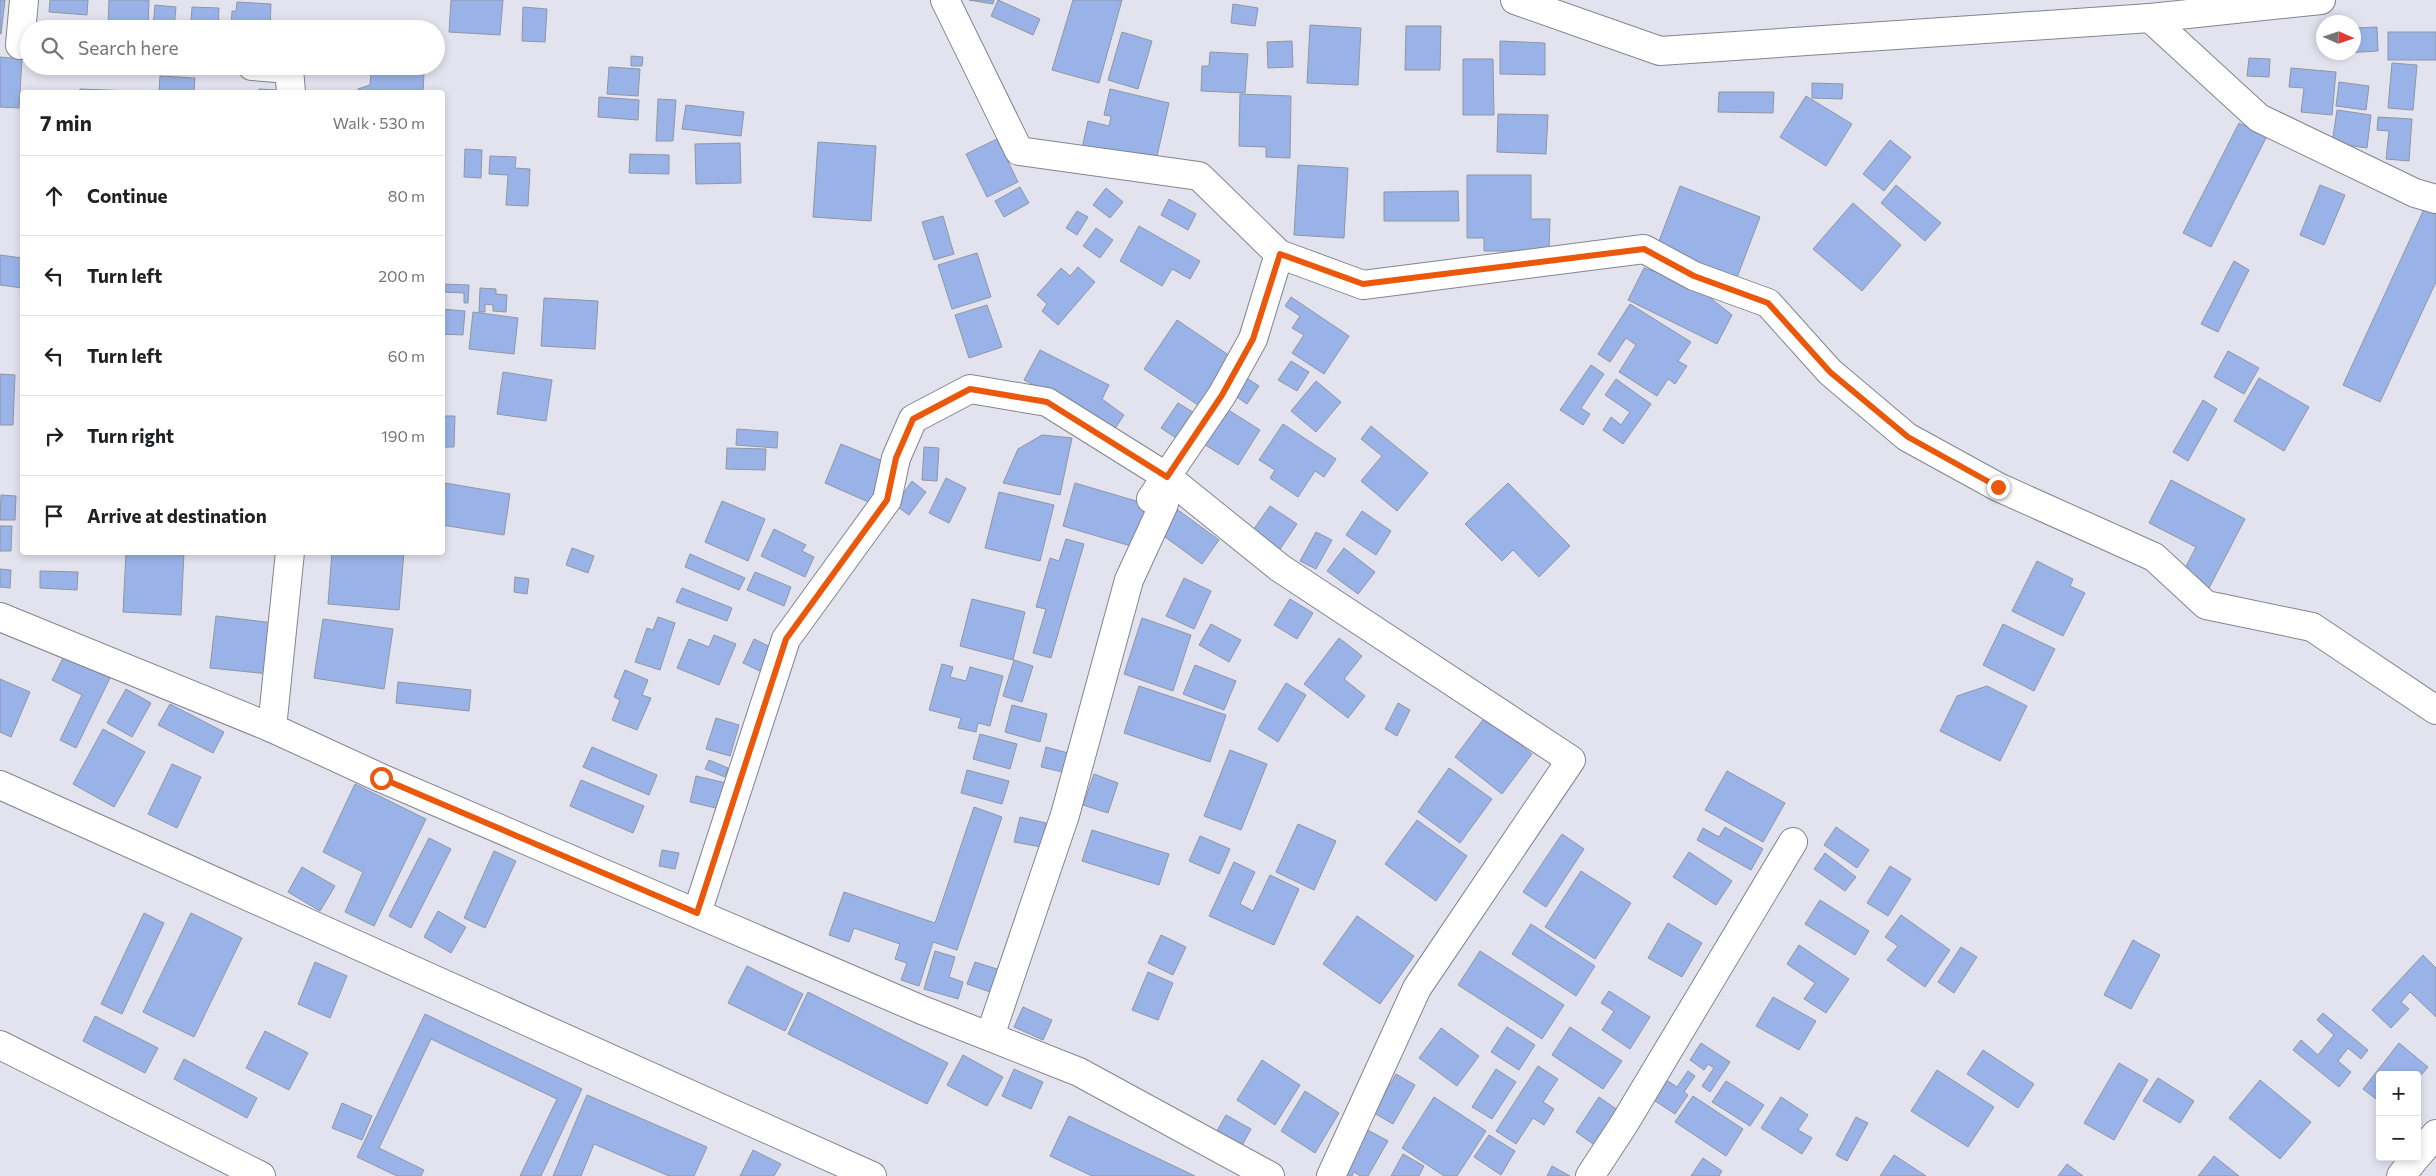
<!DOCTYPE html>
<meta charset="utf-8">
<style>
body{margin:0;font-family:Commissioner,sans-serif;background:#f6f6f6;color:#202124}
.controls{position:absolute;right:15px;bottom:15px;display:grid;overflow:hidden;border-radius:5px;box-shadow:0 2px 8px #0003}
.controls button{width:45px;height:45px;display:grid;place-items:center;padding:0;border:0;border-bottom:1px solid #e0e0e0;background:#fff;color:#202124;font:25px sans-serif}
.compass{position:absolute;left:2316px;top:15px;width:45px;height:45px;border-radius:50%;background:#fff;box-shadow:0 2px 8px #0003;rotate:93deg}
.stop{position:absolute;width:15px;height:15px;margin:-11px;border:4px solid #ea580c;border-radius:50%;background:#fff}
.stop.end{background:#ea580c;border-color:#fff;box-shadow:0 1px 5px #0008}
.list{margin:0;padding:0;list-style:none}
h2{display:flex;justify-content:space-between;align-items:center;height:65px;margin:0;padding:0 20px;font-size:21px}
h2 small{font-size:16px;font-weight:400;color:#757577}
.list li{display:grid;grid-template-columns:32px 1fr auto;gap:15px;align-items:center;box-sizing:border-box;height:80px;padding:0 20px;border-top:1px solid #e0e0e0}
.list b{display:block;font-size:19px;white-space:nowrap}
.list em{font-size:16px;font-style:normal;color:#757577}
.icon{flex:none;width:28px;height:28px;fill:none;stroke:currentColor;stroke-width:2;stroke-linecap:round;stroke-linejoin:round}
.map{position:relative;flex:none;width:2436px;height:1176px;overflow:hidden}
.search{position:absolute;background:#fff;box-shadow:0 2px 8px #0003;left:20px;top:20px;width:425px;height:55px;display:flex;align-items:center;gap:12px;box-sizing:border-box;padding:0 18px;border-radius:28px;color:#757577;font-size:19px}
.panel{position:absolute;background:#fff;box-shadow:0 2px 8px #0003;left:20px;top:90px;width:425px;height:465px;border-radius:5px}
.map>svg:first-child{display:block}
.building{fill:#99b3e8;stroke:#9096a1}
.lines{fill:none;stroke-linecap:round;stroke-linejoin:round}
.minor-casing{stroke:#848490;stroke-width:30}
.tertiary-casing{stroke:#848490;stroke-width:30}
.minor{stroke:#fff;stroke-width:28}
.tertiary{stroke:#fff;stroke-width:28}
.route{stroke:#ea580c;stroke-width:6}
</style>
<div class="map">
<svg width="2436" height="1176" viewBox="0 0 2436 1176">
<rect width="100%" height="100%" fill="#e3e3f0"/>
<g class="building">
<polygon points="0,0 5,0 1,34 0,34"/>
<polygon points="50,0 88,0 87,15 49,12"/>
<polygon points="109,0 149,0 148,28 108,26"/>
<polygon points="451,0 503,0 500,35 449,32"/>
<polygon points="969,0 994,0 993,4"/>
<polygon points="998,0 1040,19 1033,35 991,16"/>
<polygon points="1073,0 1122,0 1099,83 1052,70"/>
<polygon points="237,2 271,4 270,29 231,29 232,11 236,11"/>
<polygon points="1233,4 1258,8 1255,26 1231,23"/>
<polygon points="155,5 176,7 174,28 153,27"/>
<polygon points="192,7 219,8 218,29 182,29 182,21 191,22"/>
<polygon points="523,7 547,9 545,42 522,41"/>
<polygon points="1310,25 1361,28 1358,85 1307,83"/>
<polygon points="1406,26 1441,26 1440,70 1405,70"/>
<polygon points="2377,27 2378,51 2344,53 2354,52 2354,28"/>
<polygon points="1122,32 1152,41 1138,89 1108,80"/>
<rect x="2388" y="32" width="48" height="28"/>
<polygon points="1292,41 1293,67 1268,68 1267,42"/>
<polygon points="1500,41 1545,43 1545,75 1500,74"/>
<polygon points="1210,52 1248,54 1245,93 1201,91 1202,66 1209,66"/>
<polygon points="631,56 643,57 642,66 631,66"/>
<polygon points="0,57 22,59 19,108 0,107"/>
<polygon points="2249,58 2270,59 2269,77 2247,76"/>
<polygon points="1463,59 1493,59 1494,115 1463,115"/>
<polygon points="2392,63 2417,65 2413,110 2388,108"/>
<polygon points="609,67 640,69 638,96 607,94"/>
<polygon points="2291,68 2336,72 2332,115 2301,112 2304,88 2289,87"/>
<polygon points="371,71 424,73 423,92 358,92 358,89 370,85"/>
<polygon points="160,76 195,78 194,92 159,92"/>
<polygon points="2339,82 2369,86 2366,110 2336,106"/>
<polygon points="1812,83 1843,84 1842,99 1812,98"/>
<polygon points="80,89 132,91 132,92 79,92"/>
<polygon points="259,89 278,90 278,92 259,92"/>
<polygon points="1110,89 1169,103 1155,165 1082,148 1088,121 1109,126 1111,116 1104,115"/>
<polygon points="1719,92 1774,92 1773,113 1718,112"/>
<polygon points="1240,94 1291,96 1290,158 1266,157 1266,147 1239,146"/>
<polygon points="1806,96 1852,124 1826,166 1780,137"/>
<polygon points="599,97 639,100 638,120 598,117"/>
<polygon points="658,99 676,100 673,141 656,141"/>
<polygon points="686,105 744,112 741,136 682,129"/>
<polygon points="2337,110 2371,115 2367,148 2332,143"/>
<polygon points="1498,114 1548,115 1546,154 1497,152"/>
<polygon points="2378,117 2412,119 2409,161 2386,159 2389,131 2377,130"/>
<polygon points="2239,123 2267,136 2211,247 2183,233"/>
<polygon points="997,139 1018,182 987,197 966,154"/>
<polygon points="1890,140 1911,157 1884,191 1863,174"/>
<polygon points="818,142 876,146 871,221 813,217"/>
<polygon points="740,143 741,183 696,184 695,144"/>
<polygon points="465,149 482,150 481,178 464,177"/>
<polygon points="630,154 669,155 669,174 629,173"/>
<polygon points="490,156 516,157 515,168 530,169 528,206 506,205 508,175 489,174"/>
<polygon points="1298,165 1348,168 1344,238 1294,235"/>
<polygon points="1467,175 1531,175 1531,219 1550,219 1549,251 1484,251 1484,238 1467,238"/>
<polygon points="1896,185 1941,223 1925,241 1881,203"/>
<polygon points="2320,185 2345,195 2324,245 2300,235"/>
<polygon points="1680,186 1760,217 1736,280 1656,249"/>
<polygon points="1020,187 1029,203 1004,217 995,201"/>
<polygon points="1106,188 1123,202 1110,218 1093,205"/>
<polygon points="1458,191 1459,221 1384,221 1384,192"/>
<polygon points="1169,199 1196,214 1188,230 1161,215"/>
<polygon points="1853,203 1901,245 1862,291 1813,249"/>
<polygon points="2425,207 2436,212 2436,282 2380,402 2343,385"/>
<polygon points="1077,211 1088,217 1077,235 1066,228"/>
<polygon points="943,216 954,254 934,260 922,222"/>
<polygon points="1139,226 1200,261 1190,279 1172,269 1162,286 1120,261"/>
<polygon points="1096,228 1113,240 1100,258 1083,246"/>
<polygon points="977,253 991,297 952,309 938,265"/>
<polygon points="0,255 22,258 22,288 0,285"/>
<polygon points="2234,261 2249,270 2218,332 2201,324"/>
<polygon points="1078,267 1095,282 1058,325 1042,311 1047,304 1037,295 1061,268 1070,276"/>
<polygon points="1644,268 1694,285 1732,315 1717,344 1628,300"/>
<polygon points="442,284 469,285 468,303 464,303 464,293 442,292"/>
<polygon points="480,288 496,289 496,294 507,295 506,312 493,311 493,305 485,304 485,312 479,312"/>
<polygon points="1291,297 1349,336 1324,374 1292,353 1304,335 1292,328 1300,316 1285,306"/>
<polygon points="544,298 598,301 595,349 541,346"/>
<polygon points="1630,304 1691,342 1678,361 1687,366 1675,384 1668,379 1657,396 1619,372 1636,345 1626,338 1610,362 1598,354"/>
<polygon points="987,305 1002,347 969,358 955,315"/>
<polygon points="442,309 465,311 463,335 442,334"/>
<polygon points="473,312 518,318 514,354 469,349"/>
<polygon points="1177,320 1233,358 1201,407 1144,369"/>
<polygon points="1040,350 1109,385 1102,399 1124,415 1114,430 1089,412 1024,380"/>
<polygon points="2228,351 2259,368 2244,394 2214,377"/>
<polygon points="1291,361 1309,372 1297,391 1278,380"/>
<polygon points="1591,365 1604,374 1581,408 1590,414 1583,425 1560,410"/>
<polygon points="503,372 552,380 546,421 497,414"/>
<polygon points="1239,373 1259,386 1247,404 1228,391"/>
<polygon points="0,374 15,375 13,425 0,425"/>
<polygon points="2259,378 2309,407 2284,451 2234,421"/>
<polygon points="1616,379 1651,404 1623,444 1603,430 1611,417 1621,425 1630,412 1605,395"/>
<polygon points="1316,381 1341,402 1316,432 1291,411"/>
<polygon points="2203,400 2217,409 2188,461 2173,452"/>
<polygon points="1178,403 1196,414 1179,440 1161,428"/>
<polygon points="1219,404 1260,430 1238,465 1197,440"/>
<polygon points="442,416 455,416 454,447 442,447"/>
<polygon points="1283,424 1336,459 1324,477 1315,471 1298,497 1270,478 1275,470 1259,460"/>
<polygon points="1371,426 1428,473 1397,511 1361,481 1382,456 1361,439"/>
<polygon points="737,429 778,432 777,448 736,445"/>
<polygon points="1042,435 1072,438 1060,495 1003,483 1018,449"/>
<polygon points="841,444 890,464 873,504 825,483"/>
<polygon points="924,447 939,448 937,481 922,480"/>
<polygon points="727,448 766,449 765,470 726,469"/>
<polygon points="946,478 966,488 949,523 929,513"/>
<polygon points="2171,480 2245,519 2208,590 2181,576 2196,547 2149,523"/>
<polygon points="912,481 926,492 909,515 895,505"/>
<polygon points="445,483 510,494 504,535 442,525"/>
<polygon points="1075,483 1153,506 1141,549 1063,526"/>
<polygon points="1508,483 1570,546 1539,577 1513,550 1502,561 1465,524"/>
<polygon points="999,492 1054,505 1040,561 985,548"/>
<polygon points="1,495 16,496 15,520 0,520"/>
<polygon points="722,501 765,519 748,561 705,542"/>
<polygon points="1270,506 1297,524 1278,552 1251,533"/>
<polygon points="1178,510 1219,540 1202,564 1161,534"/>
<polygon points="1362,511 1391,531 1376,555 1346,535"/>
<polygon points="0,526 12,526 11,551 0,551"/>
<polygon points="774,529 806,545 802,551 814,557 805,577 761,556"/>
<polygon points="1316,532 1332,540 1316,569 1300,561"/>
<polygon points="1066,539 1084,544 1051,658 1033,653 1046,609 1036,607 1050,558 1059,561"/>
<polygon points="572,548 594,556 588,573 566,565"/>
<polygon points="1344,548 1375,572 1358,594 1327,571"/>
<polygon points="126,552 184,552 181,615 123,612"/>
<polygon points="332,552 404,552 399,610 328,604"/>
<polygon points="690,554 745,578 739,590 685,567"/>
<polygon points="2037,561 2073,579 2070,586 2085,593 2063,636 2012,611"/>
<polygon points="0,569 11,570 10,588 0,587"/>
<polygon points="40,571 78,572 77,590 40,588"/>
<polygon points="755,572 791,587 784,606 747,590"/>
<polygon points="515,577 529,579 527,594 514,592"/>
<polygon points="1184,578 1211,591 1194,629 1166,616"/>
<polygon points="682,588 732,608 727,621 676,602"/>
<polygon points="972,599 1025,612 1013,660 960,646"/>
<polygon points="1290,599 1313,613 1297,639 1274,625"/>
<polygon points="216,616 274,623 269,674 210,668"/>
<polygon points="658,617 675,623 660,670 635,662 647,628 653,630"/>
<polygon points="1142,618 1191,635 1173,691 1124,674"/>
<polygon points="323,619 393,629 384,689 314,678"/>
<polygon points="1211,624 1241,640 1229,662 1199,645"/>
<polygon points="2003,624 2055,649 2034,691 1983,665"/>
<polygon points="714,635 736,644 719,685 677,668 689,639 709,647"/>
<polygon points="1339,638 1362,656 1344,679 1365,696 1348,718 1304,684"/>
<polygon points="754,639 781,652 770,676 743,663"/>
<polygon points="64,656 110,678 76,748 60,740 82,695 52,680"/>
<polygon points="1014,660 1033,666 1022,702 1003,696"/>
<polygon points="942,664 953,667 950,677 966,681 970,667 1003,676 990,726 978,723 976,732 958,728 961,718 929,710"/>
<polygon points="1195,665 1236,681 1224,710 1183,694"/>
<polygon points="625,670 648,680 642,695 651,698 637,730 612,720 620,700 614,697"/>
<polygon points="0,679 30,692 11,737 0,732"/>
<polygon points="398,682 471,690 469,711 396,703"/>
<polygon points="1286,683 1306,695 1278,742 1258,729"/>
<polygon points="1139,686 1226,715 1210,762 1124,733"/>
<polygon points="1987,686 2027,706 2000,761 1940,731 1957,696"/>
<polygon points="126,689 151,703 132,737 107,723"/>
<polygon points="1398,703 1410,710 1397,736 1385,729"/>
<polygon points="170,704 224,732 213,753 158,725"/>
<polygon points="1012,705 1047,714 1040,742 1005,732"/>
<polygon points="1485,717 1532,754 1502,794 1455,757"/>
<polygon points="716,718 739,725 730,756 706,749"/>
<polygon points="103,729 145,752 114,807 73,784"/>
<polygon points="980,734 1017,744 1010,769 973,759"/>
<polygon points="592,747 657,775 649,795 583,767"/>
<polygon points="1046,747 1072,754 1067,773 1041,767"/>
<polygon points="1230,750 1267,764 1241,830 1204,816"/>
<polygon points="709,760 728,768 725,777 705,769"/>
<polygon points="172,764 201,777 177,828 148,814"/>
<polygon points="1449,768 1492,799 1460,843 1418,812"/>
<polygon points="967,770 1009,781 1002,804 961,793"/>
<polygon points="1727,771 1785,803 1763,842 1705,810"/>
<polygon points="1094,774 1118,783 1108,813 1083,805"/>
<polygon points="696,776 726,783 720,809 690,802"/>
<polygon points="581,780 644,806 633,833 570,806"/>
<polygon points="355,784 426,819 374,926 345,912 363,872 323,852"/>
<polygon points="974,807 1002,817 957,950 933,942 919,986 901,980 907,963 895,959 900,944 854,928 849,942 829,935 844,892 935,923"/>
<polygon points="1020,817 1046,823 1041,847 1014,842"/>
<polygon points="1417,820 1467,856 1436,901 1385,864"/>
<polygon points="1298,824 1336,841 1314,890 1276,872"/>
<polygon points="1725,827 1763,849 1751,870 1697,840 1703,828 1719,837"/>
<polygon points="1836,827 1869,850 1857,868 1824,845"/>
<polygon points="1092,830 1169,854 1159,885 1082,861"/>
<polygon points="1562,834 1584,849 1546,907 1523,892"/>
<polygon points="1200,836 1230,849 1219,874 1189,861"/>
<polygon points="429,838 451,849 411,928 389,916"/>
<polygon points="662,850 679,853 675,869 659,866"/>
<polygon points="494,851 516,861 485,928 464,918"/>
<polygon points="1689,852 1732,881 1716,905 1673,877"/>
<polygon points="1825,853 1856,877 1845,891 1814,869"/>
<polygon points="1234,862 1255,872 1240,904 1253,911 1270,875 1299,889 1274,945 1209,916"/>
<polygon points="1890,866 1911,879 1888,916 1867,903"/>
<polygon points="302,867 335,886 320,911 288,892"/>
<polygon points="1581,871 1631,903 1595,959 1545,927"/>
<polygon points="1820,900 1869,931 1855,955 1805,924"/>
<polygon points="438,911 466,927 451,953 424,937"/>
<polygon points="144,913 164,923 122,1014 101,1004"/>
<polygon points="191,913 242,938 194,1037 143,1012"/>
<polygon points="1901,915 1950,950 1925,987 1887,960 1898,946 1885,937"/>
<polygon points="1357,916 1414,956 1380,1004 1323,964"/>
<polygon points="1668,923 1702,943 1682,977 1648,958"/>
<polygon points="1531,924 1595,966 1576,996 1512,954"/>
<polygon points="1161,935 1186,947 1173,975 1148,963"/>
<polygon points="2133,940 2160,955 2131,1009 2104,995"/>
<polygon points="1799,945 1849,979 1826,1013 1804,999 1815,983 1787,964"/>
<polygon points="1961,947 1977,957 1954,993 1938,982"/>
<polygon points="935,951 955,957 949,977 963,982 958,999 924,989"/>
<polygon points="1480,951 1564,1005 1542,1039 1458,985"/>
<polygon points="2423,955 2436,968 2436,1017 2410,992 2401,1002 2409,1009 2391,1028 2372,1010"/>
<polygon points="315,962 347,976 330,1018 298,1004"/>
<polygon points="975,962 1000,970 993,993 967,984"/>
<polygon points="747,966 803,994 785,1031 728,1003"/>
<polygon points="1148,972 1173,983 1158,1020 1132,1010"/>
<polygon points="1609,991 1650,1017 1630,1049 1602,1030 1614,1011 1601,1003"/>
<polygon points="808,992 948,1063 927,1104 788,1034"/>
<polygon points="1773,997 1816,1021 1799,1050 1756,1026"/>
<polygon points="1023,1007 1052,1020 1043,1040 1014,1027"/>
<polygon points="2323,1013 2368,1050 2361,1059 2348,1048 2338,1061 2351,1072 2339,1087 2293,1050 2301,1040 2318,1055 2334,1035 2317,1020"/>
<polygon points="425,1014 582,1089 541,1176 520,1176 557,1099 431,1039 379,1148 424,1170 421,1176 397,1176 357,1157"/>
<polygon points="95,1016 158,1048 145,1073 83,1041"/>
<polygon points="1507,1027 1535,1045 1519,1070 1491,1052"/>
<polygon points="1570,1027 1622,1061 1603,1089 1552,1055"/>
<polygon points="1441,1028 1479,1056 1457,1086 1419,1058"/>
<polygon points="265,1031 308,1053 289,1090 246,1068"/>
<polygon points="1701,1043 1730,1062 1710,1092 1702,1086 1714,1068 1708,1064 1704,1070 1690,1060"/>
<polygon points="2399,1043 2428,1067 2417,1080 2417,1075 2380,1075 2380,1102 2363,1089"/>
<polygon points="1983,1050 2034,1084 2018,1108 1967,1074"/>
<polygon points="963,1055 1003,1077 987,1106 947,1085"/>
<polygon points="184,1059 257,1098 247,1118 174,1079"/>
<polygon points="1262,1060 1300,1085 1275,1125 1237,1100"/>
<polygon points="2119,1063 2148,1080 2114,1140 2084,1123"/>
<polygon points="1538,1066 1558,1079 1543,1102 1554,1109 1544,1125 1533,1118 1516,1144 1496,1131"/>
<polygon points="1014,1069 1043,1082 1031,1109 1002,1096"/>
<polygon points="1496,1069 1516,1082 1492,1119 1472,1107"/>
<polygon points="1937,1070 1994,1107 1968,1147 1911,1111"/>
<polygon points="1688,1071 1695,1076 1684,1092 1688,1095 1675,1114 1649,1097 1662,1077 1677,1087"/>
<polygon points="1396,1074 1415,1085 1393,1124 1374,1113"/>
<polygon points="2158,1078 2194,1101 2180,1123 2143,1101"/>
<polygon points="2260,1080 2311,1122 2280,1159 2229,1118"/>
<polygon points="1726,1081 1764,1105 1750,1126 1712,1102"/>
<polygon points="1305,1091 1339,1113 1315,1153 1281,1131"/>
<polygon points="587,1095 707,1147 694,1176 669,1176 594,1144 581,1176 553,1176"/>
<polygon points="1693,1096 1743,1129 1726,1156 1675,1122"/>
<polygon points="1434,1097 1486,1131 1457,1176 1444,1176 1402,1148"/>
<polygon points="1599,1097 1619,1111 1596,1146 1576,1132"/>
<polygon points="1781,1097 1808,1115 1798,1130 1812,1138 1802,1154 1761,1128"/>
<polygon points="342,1103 372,1116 362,1140 332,1128"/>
<polygon points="1226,1115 1251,1129 1239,1151 1214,1136"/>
<polygon points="1069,1116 1195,1176 1092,1176 1050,1156"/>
<polygon points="1856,1117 1868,1123 1847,1161 1836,1155"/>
<polygon points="1362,1127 1388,1141 1368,1176 1360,1176 1354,1172 1352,1176 1335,1176"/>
<polygon points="1489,1135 1515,1151 1501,1175 1474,1157"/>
<polygon points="753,1150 781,1164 774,1176 740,1176"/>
<polygon points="1403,1154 1424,1166 1419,1176 1391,1176"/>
<polygon points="1894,1155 1926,1176 1880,1176"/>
<polygon points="2214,1156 2239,1176 2198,1176"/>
<polygon points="1703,1158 1722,1171 1719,1176 1691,1176"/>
<polygon points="2067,1164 2083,1176 2058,1176"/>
<polygon points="1552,1166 1570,1176 1547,1176"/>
</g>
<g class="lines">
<defs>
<g id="minor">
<polyline points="945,0 1019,151 1199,176 1279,254 1363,285 1644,249 1694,276 1768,303 1830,372 1907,437 1998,487 2154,557 2206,605 2312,627 2436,710"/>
<polyline points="1515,0 1660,51 2150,18 2259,118 2415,193 2436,199"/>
<polyline points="2150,18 2321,0"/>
<polyline points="20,45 24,0"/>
<polyline points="252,66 289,69 291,92"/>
<polyline points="0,617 272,728 381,778 922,1010 1079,1072 1270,1176"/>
<polyline points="272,728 290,552"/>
<polyline points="0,785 872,1176"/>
<polyline points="697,913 786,639 887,500 896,458 913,419 970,389 1047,402 1167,477 1280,568 1571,760 1417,988 1331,1176"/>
<polyline points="990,1036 1065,815 1129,580 1164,504 1151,499 1222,395 1253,339 1279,254"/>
<polyline points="0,1045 261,1176"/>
<polyline points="1590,1176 1624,1124 1793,842"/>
</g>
<g id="tertiary">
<polyline points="2417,1156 2436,1134"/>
<polyline points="2401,1176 2416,1157"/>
</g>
</defs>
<use href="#minor" class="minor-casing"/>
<use href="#tertiary" class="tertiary-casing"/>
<use href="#minor" class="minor"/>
<use href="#tertiary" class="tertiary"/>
</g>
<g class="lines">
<polyline class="route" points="381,778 697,913 786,639 887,500 896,458 913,419 970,389 1047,402 1167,477 1222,395 1253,339 1280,254 1363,284 1644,249 1694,276 1768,303 1830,372 1908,437 1998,487"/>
</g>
</svg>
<div class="controls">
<button>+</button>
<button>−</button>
</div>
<svg class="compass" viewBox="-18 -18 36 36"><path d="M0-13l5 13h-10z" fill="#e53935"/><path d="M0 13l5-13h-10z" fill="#757577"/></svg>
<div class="stop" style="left:381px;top:778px"></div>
<div class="stop end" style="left:1998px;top:487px"></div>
<div class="search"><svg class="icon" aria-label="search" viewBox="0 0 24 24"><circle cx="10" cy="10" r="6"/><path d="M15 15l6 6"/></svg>Search here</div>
<section class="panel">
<h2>7 min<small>Walk · 530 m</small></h2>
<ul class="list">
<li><svg class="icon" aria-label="ahead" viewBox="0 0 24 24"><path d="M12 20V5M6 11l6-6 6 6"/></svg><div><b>Continue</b></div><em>80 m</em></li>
<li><svg class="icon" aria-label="left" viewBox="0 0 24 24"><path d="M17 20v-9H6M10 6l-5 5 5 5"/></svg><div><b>Turn left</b></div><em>200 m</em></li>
<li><svg class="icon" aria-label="left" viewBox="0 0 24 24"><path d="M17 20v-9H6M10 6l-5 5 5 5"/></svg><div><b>Turn left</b></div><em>60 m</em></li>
<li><svg class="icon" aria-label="right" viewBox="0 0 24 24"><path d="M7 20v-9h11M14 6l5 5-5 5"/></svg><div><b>Turn right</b></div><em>190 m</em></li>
<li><svg class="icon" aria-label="arrive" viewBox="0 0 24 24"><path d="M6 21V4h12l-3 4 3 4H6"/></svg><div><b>Arrive at destination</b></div></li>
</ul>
</section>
</div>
